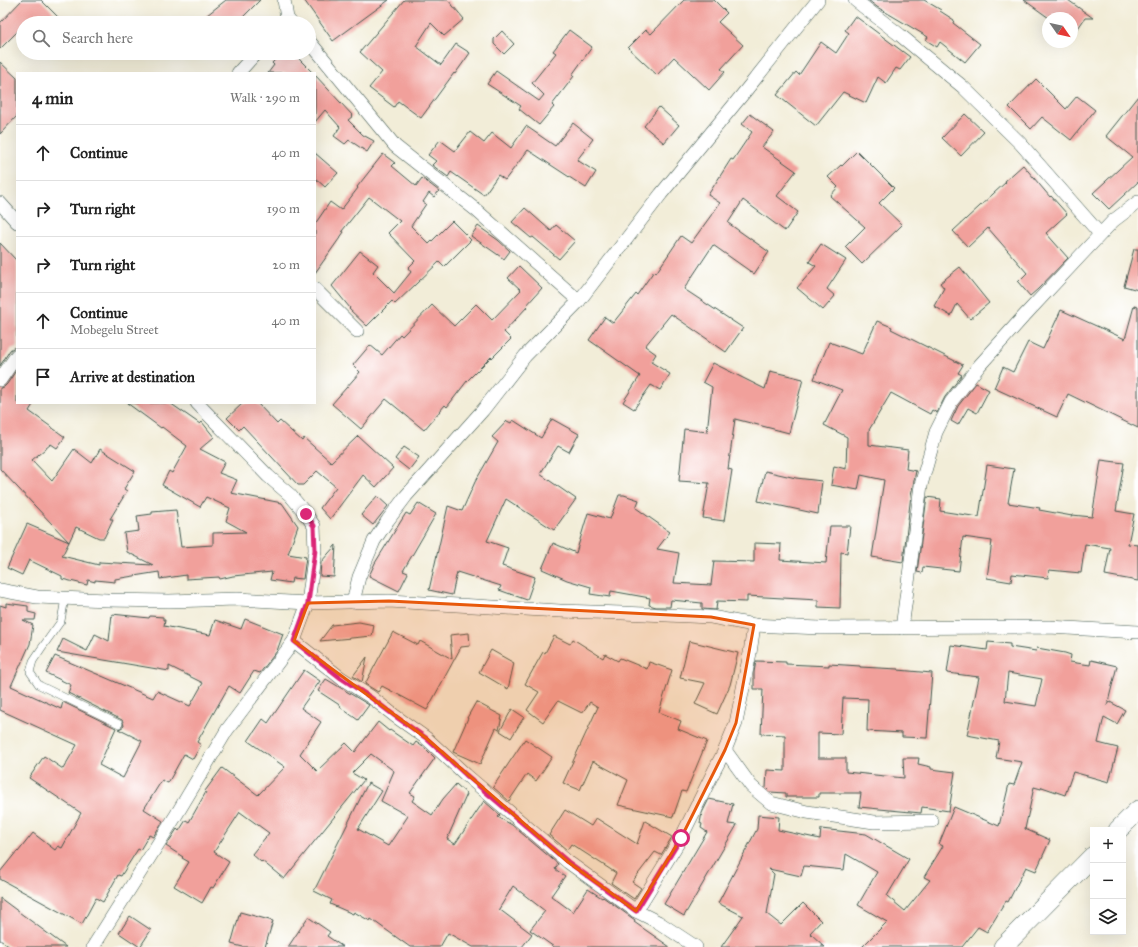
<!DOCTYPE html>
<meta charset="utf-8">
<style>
body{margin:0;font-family:"IM FELL Great Primer",serif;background:#f6f6f6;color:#222}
.controls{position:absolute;right:12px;bottom:12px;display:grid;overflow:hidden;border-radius:0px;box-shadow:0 4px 16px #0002}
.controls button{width:36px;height:36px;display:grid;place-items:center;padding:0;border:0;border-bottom:1px solid #e0e0e0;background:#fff;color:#222;font:20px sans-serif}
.compass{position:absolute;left:1042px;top:12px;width:36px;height:36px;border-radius:50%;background:#fff;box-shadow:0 4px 16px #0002;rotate:124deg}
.stop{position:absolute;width:12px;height:12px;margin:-9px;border:3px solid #db2777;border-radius:50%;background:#fff}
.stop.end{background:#db2777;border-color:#fff;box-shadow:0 1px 4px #0008}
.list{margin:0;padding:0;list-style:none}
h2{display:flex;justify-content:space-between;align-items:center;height:52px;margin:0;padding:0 16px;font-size:17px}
h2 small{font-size:13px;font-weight:400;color:#767676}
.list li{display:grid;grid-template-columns:26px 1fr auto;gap:12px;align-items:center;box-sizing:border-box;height:56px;padding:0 16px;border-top:1px solid #e0e0e0}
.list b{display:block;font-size:15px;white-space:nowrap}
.list p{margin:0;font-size:13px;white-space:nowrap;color:#767676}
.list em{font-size:13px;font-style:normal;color:#767676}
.icon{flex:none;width:22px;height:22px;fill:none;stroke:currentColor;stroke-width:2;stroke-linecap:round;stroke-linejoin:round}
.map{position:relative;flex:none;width:1138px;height:947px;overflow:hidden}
.search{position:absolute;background:#fff;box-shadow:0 4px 16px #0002;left:16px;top:16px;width:300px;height:44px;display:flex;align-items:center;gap:10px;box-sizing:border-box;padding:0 14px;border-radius:22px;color:#767676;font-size:15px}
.panel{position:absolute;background:#fff;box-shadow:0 4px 16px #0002;left:16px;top:72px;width:300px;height:332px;border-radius:0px}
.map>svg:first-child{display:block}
.building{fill:#f1a09b;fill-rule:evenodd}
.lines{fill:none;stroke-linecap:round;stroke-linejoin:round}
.lane-casing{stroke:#3f574d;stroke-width:8}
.street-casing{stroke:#3f574d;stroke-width:14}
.secondary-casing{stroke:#3f574d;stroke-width:20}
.lane{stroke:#fff;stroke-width:7}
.street{stroke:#fff;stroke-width:13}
.secondary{stroke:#fff;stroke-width:19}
.route{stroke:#db2777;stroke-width:5}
.marked{fill:#e8590c;fill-opacity:0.2;stroke:#e8590c;stroke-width:3;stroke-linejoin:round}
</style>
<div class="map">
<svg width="1138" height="947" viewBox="0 0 1138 947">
<rect width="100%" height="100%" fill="#fff"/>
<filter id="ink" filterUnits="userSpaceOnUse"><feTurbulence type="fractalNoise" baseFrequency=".025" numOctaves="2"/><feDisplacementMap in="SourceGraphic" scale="8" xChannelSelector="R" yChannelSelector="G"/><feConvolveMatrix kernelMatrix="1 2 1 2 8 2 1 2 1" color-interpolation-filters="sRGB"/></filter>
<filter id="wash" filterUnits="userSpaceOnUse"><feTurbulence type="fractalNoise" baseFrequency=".012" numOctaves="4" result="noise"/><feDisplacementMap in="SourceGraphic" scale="16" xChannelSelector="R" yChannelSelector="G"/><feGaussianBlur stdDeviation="0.9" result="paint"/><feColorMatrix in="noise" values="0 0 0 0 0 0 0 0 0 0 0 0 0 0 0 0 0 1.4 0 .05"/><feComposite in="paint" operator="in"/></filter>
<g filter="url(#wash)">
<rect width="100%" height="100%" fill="#f2edd8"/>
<g id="blocks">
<g class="building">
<polygon points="22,0 41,0 64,23 23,23 23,26 0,49 0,23"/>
<polygon points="226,0 260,0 237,23 197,23"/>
<polygon points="304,0 389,0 333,41"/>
<polygon points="404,0 448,0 464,19 444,36 431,23 416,46 441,65 456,44 470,53 455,74 454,73 421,118 398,101 394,107 369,88 382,72 360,52"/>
<polygon points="684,0 714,0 727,13 718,22 743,45 721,69 725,72 709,90 674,57 657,75 628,48 646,30 651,34"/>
<polygon points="868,0 924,0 941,10 940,11 954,20 953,23 980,44 965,62 940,42 937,47 926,40 928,37 877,7"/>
<polygon points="1024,0 1068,0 1093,18 1085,18 1072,37 1072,18 1049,18"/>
<polygon points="855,16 910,57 900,70 896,68 886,83 878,77 866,103 843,92 816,126 777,95 796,72 799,75 821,42 836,53 849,33 845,30"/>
<polygon points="569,30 592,47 572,75 574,76 552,105 554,107 539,125 519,109 521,106 487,84 496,71 539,101 544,95 532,83 556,53 553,51"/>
<polygon points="502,31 514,44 504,54 494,44 494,39"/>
<polygon points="282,53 293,53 313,73 268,73 274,65 272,63"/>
<polygon points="0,62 17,78 17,116 0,134"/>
<polygon points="315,75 353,116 348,120 363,135 374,141 367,152 349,140 345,144 334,136 340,127 325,110 315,122"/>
<polygon points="1036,79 1066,109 1077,96 1095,110 1071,140 1042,117 1031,129 1009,107"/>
<polygon points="1138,96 1138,182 1109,209 1093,193 1132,157 1106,136"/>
<polygon points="659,107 679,125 664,143 644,126"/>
<polygon points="750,114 774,132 762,147 796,171 777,196 798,212 785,231 743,200 728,223 769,252 754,274 713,245 684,289 743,328 726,352 671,314 645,346 656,354 651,362 670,374 660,390 651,385 634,409 623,402 640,376 589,340 605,317 613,323 636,294 637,295 654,271 656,273 681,236 691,243 720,203 708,195 731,159 733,160 752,132 742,124"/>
<polygon points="965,114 984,132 961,156 942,138"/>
<polygon points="573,123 593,139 577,160 596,172 586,188 528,150 505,180 498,175 484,195 451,172 448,177 432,165 436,161 428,155 440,140 455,151 470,132 484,143 492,133 511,148 526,126 555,146"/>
<polygon points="857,151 894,188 879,203 902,225 862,264 845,247 865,227 830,196 838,187 828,177 841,165 842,166"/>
<polygon points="315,153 338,173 325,187 315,178"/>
<polygon points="383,154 395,163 392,166 416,186 422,178 439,191 434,197 429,193 423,202 426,204 411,226 429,244 452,221 471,240 444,267 439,262 395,304 392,301 367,326 349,309 350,308 332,286 360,251 378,265 373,272 394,293 411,272 408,268 415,261 388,233 400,221 369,197 342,231 344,232 315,273 315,224 330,202 341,210 358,188 357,187"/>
<polygon points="1023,165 1050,197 1051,196 1067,214 1046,233 1068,258 1038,289 1030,296 1018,282 1027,273 988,228 968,247 953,231 1006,182 1005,181"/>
<polygon points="525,208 551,231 556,225 575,241 559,259 533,237 531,238 512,222"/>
<polygon points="478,226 498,240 510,251 504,259 471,236"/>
<polygon points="0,243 17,261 17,347 13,348 10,350 0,366"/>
<polygon points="821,244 846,260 827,289 835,296 823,310 797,288 816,266 809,262"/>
<polygon points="1134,249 1138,249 1138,290 1124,286"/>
<polygon points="519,266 542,288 526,306 527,307 504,332 511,339 492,358 491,357 467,381 447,407 445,405 424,430 386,399 361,429 332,404 360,372 353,365 370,345 382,355 400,334 402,336 432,305 454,326 476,304 492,320 521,290 508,278"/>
<polygon points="960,267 989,303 970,319 957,304 951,316 934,306 944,288 940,283"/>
<polygon points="1134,306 1138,307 1138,428 1068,394 1057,417 994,388 1003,367 1013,372 1028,342 1043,349 1061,310 1125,339"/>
<polygon points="877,321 892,327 891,329 963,365 958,373 962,375 945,397 937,413 932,410 930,414 891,393 869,430 869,445 908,450 906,469 916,471 911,495 903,562 872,557 884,480 861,475 858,490 831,485 834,466 846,469 847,437 824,425 842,390 814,379 829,342 862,354"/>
<polygon points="713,363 765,389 770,371 803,379 789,433 735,419 728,469 732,470 724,521 703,518 709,483 679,481 684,429 707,432 712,387 703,382"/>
<polygon points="17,369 17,403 34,403 29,411 65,437 57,448 51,444 32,460 52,481 74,449 92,463 100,449 135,471 124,489 127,491 110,519 113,519 104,538 99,538 76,527 69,542 0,469 0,388 4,387 7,384"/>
<polygon points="976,383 989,390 977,413 968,408 958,425 951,421 958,406"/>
<polygon points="127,403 170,403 200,424 202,422 214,437 200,449 225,462 219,473 237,480 231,493 282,503 298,526 288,554 306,557 303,579 292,578 291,583 270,580 272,572 233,576 220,579 219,577 186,579 186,575 160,579 159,572 115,579 115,582 95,580 95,582 88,580 87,585 62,579 62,576 29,560 22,575 7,568 27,524 69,542 62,556 99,565 99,562 153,565 127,552 124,533 139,531 137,516 152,514 152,512 176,510 181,547 213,545 213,533 246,532 226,521 230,508 206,497 200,507 162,485 169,471 172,473 187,446 162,427 161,428"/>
<polygon points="243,403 257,403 277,424 280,421 302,441 304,438 331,462 358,436 393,468 376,487 363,475 330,519 320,508 336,487 317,471 303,485 298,485 243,426 239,430 227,418"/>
<polygon points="552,419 579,434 569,452 558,446 540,474 576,499 554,530 506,499 487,541 508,548 502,566 535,577 527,600 499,590 501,586 457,572 452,595 429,590 448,506 462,511 475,482 498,442 492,437 507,421 511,423 513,420 541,438"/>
<polygon points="404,447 419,457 409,470 395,459"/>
<polygon points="1101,460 1124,463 1116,511 1134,514 1128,544 1138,545 1138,581 1105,575 1110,548 1085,544 1081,573 1049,570 1048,578 1012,574 1011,582 987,578 992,541 963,537 959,571 923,567 922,573 917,572 927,497 941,499 940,511 979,517 987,465 1014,469 1008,503 1040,508 1039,510 1072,516 1072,515 1092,517"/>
<polygon points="765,471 796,478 822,481 818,514 758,501"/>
<polygon points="619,495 624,495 639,500 636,508 670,532 657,549 679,553 674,583 711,585 714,561 754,562 754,543 781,544 780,560 826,563 830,526 850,526 847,553 841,552 840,608 818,607 818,600 747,596 747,602 717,601 716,610 702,609 702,603 671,600 670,607 656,607 649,605 650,598 611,591 610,597 590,594 591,587 567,580 542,569 553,543 576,553 588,513 610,519"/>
<polygon points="377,496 388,506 373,525 361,515"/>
<polygon points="418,503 436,514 403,571 408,573 399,591 369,576 375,563 406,513 410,515"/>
<polygon points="336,545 334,577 320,576 321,562"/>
<polygon points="6,603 28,606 28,612 36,614 35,620 23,620 33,625 30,644 11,686 61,709 63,702 116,728 99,765 123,778 142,741 118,729 121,728 124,726 123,722 122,720 68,693 71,685 46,673 55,656 153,698 157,691 190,706 203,683 169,666 169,671 57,652 63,639 87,651 95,634 109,641 112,614 149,618 150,616 163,617 163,620 165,620 164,626 210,635 215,620 241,629 245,619 283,634 277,651 260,673 254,671 240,693 229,686 197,742 201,745 193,759 184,754 168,783 162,780 144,809 163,821 153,837 149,835 140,850 138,849 121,876 118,875 103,902 96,898 82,924 0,879 0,872 17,851 18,852 33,833 55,850 58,846 62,848 81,813 29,778 44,756 63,769 77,745 0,710 0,605 6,607"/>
<polygon points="359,622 374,625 372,636 320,641 332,625"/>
<polygon points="393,632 418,645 420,641 452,659 450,635 469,633 470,646 461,647 427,710 382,686 378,692 365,684"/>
<polygon points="554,636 570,644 573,639 603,658 605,654 618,661 620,658 647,669 649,662 672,670 659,712 681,721 678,729 707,741 686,792 682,791 673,817 618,805 628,780 593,761 580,790 563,783 598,707 590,702 582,713 558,701 543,722 527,710 539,692 525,684 543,652 545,653"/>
<polygon points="689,641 738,653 730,685 717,714 695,704 705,683 680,678"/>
<path d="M988,642L1010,644V647L1036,651L1037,648L1065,653L1071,655L1070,662L1090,665L1091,660L1117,666L1107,706L1110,702L1125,710L1117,724L1104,717L1098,743L1118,748L1109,782L1073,772L1065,795L1042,787L1041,789L1034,787L1025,829L1050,840L1036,871L1026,867L1008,902L1006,901L987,932L978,927L962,947H862L887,922L858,905L877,872L846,854L844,870L804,866L801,876L769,869L774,874L767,914L781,925L803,903L821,921L810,933L825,947H721L743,916L718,903L757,829L758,815L779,817L778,830L820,839L821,829L866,834L909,859L887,896L905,911L930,880L924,877L943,846L939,844L954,807L999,826L1009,784L1014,785L1022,762L996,758L999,741L967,735L979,677L947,673L951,645L987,650ZM1008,673L1042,679L1036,706L1005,701Z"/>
<polygon points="491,650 514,663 508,689 479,672"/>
<polygon points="367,657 362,682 353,676"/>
<polygon points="756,661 786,662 786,664 829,666 829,664 860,666 860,667 898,669 898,670 932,673 927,738 902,737 902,733 867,731 868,699 843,698 841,734 818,733 818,758 846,758 846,772 904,778 903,758 919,758 918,764 931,767 931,769 955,772 949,811 922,807 921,813 859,807 861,793 819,793 819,797 786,797 786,793 770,792 766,788 767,770 785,771 785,735 761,734 763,689 754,689 754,672"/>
<polygon points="304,670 320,681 301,708 321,722 300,754 317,771 346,743 355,752 378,722 389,731 390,730 413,746 416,742 426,749 435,758 410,793 415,796 412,801 432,815 443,799 456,784 467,794 447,839 455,844 484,801 500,815 498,817 512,825 558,864 555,869 565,876 551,896 573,912 588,889 602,898 603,897 635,920 634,922 670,947 554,947 530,930 545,911 513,886 499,909 532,934 522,947 473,947 448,933 440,947 410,947 371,919 370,921 354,912 353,914 330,904 332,900 314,891 368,783 382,791 358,829 388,846 408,816 381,801 394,771 371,754 352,773 364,780 284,879 262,861 261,862 252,854 269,833 240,812 214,852 229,862 213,888 211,887 202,903 174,886 189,862 182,858 183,857 166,846 177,829 179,831 186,820 189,822 206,792 205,791 222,768 258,795 285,767 248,741 263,719 268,723"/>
<polygon points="326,679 369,705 358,720 340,707 341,706 318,691"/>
<polygon points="476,702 502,716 499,730 496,728 480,764 453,752 468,718 467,718"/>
<polygon points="512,709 524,717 511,738 500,731"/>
<polygon points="525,739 552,757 536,781 527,774 509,801 493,787"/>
<polygon points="709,799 733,804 728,824 737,825 684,916 664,904 707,832 701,828 702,824 700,823 702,813"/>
<polygon points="565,810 591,826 596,818 637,844 645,821 672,837 661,855 655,852 632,882 641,888 634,899 611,883 616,873 571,844 567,850 549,835"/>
<polygon points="0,898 66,947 10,947 0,940"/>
<polygon points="240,912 273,921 265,947 243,947 231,944"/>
<polygon points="130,916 151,930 140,947 119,933"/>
<polygon points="308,917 330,932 327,936 343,947 288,947"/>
</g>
</g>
</g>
<g filter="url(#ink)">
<use href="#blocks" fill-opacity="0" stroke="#3f574d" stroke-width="1"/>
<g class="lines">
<defs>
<polyline id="lane" points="65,598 61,621 41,649 33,661 30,672 39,685 119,724"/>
<g id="street">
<polyline points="284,0 287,18 291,23"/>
<polyline points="855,0 900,35 963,87 1020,143 1100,234"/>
<polyline points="309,41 395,146 476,210 579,301"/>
<polyline points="238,73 256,53"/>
<polyline points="0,203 17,222"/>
<polyline points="315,289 357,331"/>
<polyline points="0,380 17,355"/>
<polyline points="0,590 37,597 107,600 169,601 237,599 308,603 389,601 560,611 622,613 711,617 754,625 820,628 1049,627 1138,632"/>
<polyline points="353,602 359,577 374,541 388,520 406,496 483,410 525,356 579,301 661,194 747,89 818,0"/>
<polyline points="902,628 921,485 936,432 951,402 979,366 1024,316 1082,254 1113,221 1138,202"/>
<polyline points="294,641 341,678 371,697 395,716 426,738 466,775 568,862 636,911 658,922 696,947"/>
<polyline points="725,750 751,786 771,803 807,812 874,822 932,821"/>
<polyline points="636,911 681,838 714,771 725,750 736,723 750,653 754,625"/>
<polyline points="93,947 175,817 227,730 294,641 308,603 315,550 314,526 306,514 290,495 268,476 197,403"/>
</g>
<g id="secondary">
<polyline points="1118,830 1138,810"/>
<polyline points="1003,947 1093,856"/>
</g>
</defs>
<use href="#lane" class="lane-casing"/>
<use href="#street" class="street-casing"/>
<use href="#secondary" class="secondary-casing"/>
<use href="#lane" class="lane"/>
<use href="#street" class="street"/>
<use href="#secondary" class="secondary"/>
</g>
</g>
<g class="lines" filter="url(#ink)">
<polyline class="route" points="306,514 314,526 315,550 308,603 294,641 341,678 370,697 395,716 426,738 466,775 568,862 636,911 681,838"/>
</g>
<path class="marked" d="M389,601L711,617L754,625L736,723L725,750L681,838L636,911L568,862L426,738L294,641L308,603Z"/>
</svg>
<div class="controls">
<button>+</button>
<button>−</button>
<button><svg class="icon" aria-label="layers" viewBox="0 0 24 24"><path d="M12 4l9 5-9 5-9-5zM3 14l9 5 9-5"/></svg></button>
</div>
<svg class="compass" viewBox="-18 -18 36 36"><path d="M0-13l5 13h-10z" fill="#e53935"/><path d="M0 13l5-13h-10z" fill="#767676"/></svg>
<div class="stop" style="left:681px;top:838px"></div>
<div class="stop end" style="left:306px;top:514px"></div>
<div class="search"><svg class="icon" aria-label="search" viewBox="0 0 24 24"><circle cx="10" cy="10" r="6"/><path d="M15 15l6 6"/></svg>Search here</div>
<section class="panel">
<h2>4 min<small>Walk · 290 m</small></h2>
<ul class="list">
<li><svg class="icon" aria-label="ahead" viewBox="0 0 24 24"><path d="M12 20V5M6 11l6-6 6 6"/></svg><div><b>Continue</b></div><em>40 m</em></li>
<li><svg class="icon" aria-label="right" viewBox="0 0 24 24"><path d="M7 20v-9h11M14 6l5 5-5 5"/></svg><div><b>Turn right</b></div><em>190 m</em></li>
<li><svg class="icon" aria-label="right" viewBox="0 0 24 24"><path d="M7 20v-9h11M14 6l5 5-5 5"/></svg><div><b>Turn right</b></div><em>20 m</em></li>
<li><svg class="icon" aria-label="ahead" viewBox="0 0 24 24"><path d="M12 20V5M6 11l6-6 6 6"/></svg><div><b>Continue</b><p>Mobegelu Street</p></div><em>40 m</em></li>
<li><svg class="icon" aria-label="arrive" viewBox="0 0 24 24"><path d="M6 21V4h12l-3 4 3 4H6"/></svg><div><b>Arrive at destination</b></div></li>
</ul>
</section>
</div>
